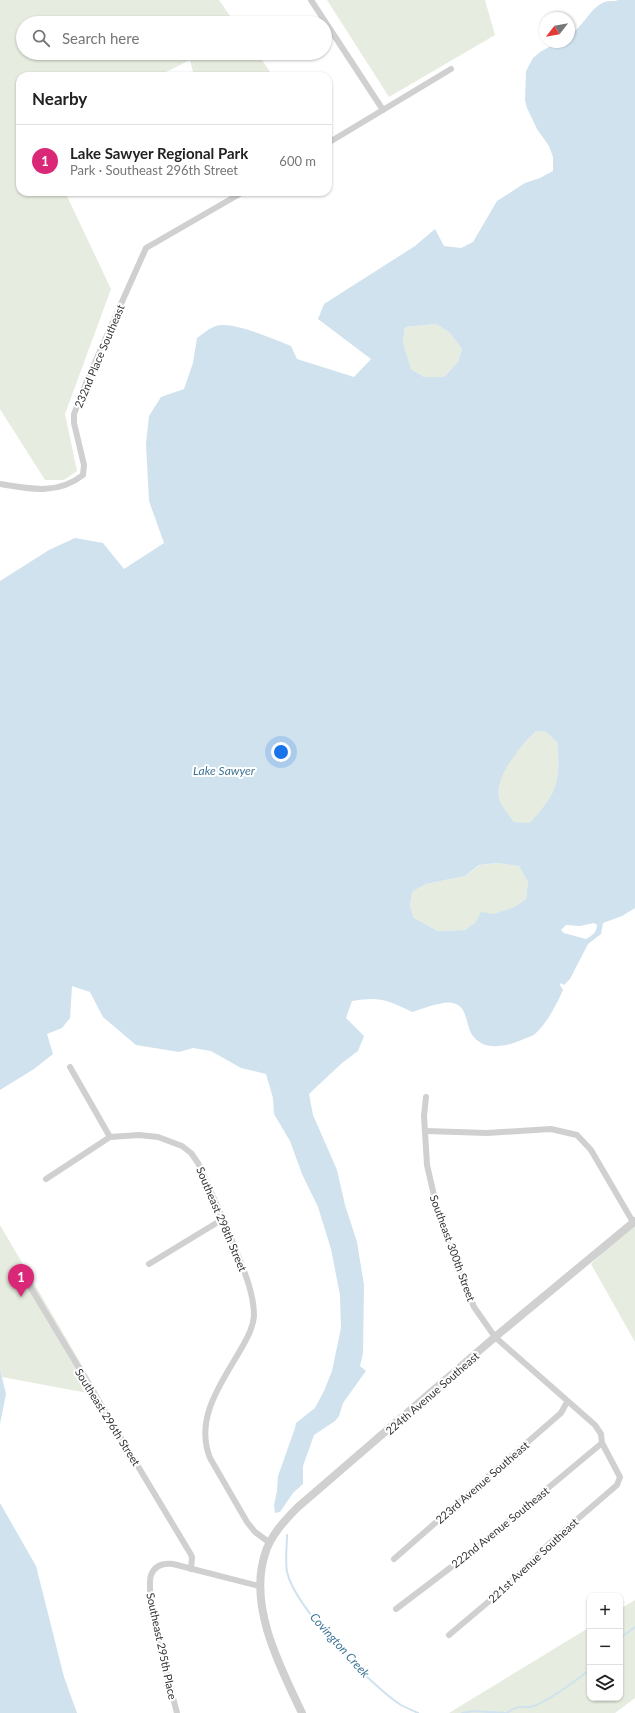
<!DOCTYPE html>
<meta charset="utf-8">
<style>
body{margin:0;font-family:Lato,sans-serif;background:#f2f2f2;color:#222}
.controls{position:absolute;right:12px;bottom:12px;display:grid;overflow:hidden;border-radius:8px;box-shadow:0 1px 3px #0004}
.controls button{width:36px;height:36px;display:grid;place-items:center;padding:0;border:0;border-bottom:1px solid #e0e0e0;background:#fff;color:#222;font:20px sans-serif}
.compass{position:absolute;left:539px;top:12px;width:36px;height:36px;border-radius:50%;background:#fff;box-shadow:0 1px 3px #0004;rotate:239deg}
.you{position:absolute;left:281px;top:752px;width:14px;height:14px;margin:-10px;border:3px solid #fff;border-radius:50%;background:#1a73e8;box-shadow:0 0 0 6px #1a73e833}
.badge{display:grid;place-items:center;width:26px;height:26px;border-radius:50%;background:#db2777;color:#fff;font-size:13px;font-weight:700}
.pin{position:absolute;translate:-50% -33px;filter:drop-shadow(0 1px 2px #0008)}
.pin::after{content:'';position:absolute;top:21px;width:14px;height:12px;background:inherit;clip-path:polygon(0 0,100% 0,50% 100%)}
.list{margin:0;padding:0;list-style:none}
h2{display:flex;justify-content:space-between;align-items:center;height:52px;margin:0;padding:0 16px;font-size:17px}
h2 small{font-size:13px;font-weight:400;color:#767676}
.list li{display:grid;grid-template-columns:26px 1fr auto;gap:12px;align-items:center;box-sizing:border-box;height:72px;padding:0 16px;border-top:1px solid #e0e0e0}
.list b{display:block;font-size:15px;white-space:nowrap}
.list p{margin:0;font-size:13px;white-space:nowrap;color:#767676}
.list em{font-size:13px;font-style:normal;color:#767676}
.icon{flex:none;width:22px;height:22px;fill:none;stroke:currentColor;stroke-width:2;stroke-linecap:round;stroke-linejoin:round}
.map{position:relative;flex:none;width:635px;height:1713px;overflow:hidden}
.search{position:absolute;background:#fff;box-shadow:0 1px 3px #0004;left:16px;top:16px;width:316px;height:44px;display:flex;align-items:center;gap:10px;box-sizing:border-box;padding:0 14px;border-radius:22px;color:#767676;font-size:15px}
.panel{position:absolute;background:#fff;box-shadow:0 1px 3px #0004;left:16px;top:72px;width:316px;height:124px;border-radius:12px}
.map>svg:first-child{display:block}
.green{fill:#e6ecdf}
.water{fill:#cfe2ee;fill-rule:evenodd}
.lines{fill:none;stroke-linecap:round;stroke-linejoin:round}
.stream{stroke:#cfe2ee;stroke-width:2}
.minor{stroke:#d0d0d0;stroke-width:6}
.tertiary{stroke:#d0d0d0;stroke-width:8}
.labels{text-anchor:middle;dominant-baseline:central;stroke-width:4;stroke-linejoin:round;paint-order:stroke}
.street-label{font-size:11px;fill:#333;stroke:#fff}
.water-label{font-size:12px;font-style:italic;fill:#3f7597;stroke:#fff}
</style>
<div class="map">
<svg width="635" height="1713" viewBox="0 0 635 1713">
<rect width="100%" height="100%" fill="#fff"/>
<g class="green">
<polygon points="0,0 219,0 235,23 23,23 23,53 257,53 273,76 194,76 190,60 158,76 20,76 20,192 65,192 111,289 65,414 77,471 64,480 45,480 0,409"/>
<polygon points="327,0 485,0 495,35 389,97"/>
<polygon points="436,324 450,333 462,349 458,362 444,377 424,377 411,369 403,342 405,327"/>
<path d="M536,731L546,732L557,742C561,783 557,793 530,824L514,822C510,816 503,808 500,801C492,777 521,746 536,731Z"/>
<polygon points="497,863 519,866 528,882 526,899 514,907 476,922 465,930 438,931 414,918 410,906 412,892 426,884 465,876 480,865"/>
<polygon points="635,1221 635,1342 591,1264"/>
<polygon points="0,1225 98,1393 93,1394 2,1377 0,1369"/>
<polygon points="635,1600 635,1698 615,1713 449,1713 590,1627 590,1698 620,1698 620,1609"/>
</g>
<g class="water">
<path d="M618,0H635V908L622,916L603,923L601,934L588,944L570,979L564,985L561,983L560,985L563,990C556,1005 549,1020 537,1032C534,1036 528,1037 524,1039C508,1046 485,1052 473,1036C465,1026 469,1007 453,1003C445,1000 421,1009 412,1012C389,1000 377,996 352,1001L346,1018L364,1036L358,1051L342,1063L309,1094L313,1115L337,1170L345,1205L357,1242L364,1285L363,1353L360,1366L366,1371L343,1403L339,1416L335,1421L314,1435L303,1466V1484L293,1493L280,1512L275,1513L274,1505L277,1491L278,1476L295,1428L296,1423L315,1408L324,1391L332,1371L341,1328L340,1295L331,1249L318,1207L302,1174L290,1141L274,1114L273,1098L266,1074L241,1068L211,1051L193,1048L179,1052L136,1045L103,1017L90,992L72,986L70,1018L62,1028L47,1034L53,1054L34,1069L0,1090V581L49,550L75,538L103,543L124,569L164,543L149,501L146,444L149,416L161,397L184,389L193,363L197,338C203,334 209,328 216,326C231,320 276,340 291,346L297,359L354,377L371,359L318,319L324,304L415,246L435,229L444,246L461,248L473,242L497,201L525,183L540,178L553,171V157L549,146L537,129L527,108L525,100L526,71L533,58L540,52L558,42H569V35C583,28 591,6 605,2C609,0 614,2 618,0ZM436,324L450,333L462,349L458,362L444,377H424L411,369L403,342L405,327ZM536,731L546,732L557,742C561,782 557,793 530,823L514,822C510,816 503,808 500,801C492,778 521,746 536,731ZM497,863L519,866L528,882L526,899L514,907L494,914L481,912L476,922L465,930L438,931L414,918L410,906L412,892L426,884L465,876L479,865ZM594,923L597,925C597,932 592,936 586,939L564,933L561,930L566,925L580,926Z"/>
<polygon points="0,1369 6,1394 0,1424"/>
<polygon points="0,1503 36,1566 64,1677 77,1713 0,1713"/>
</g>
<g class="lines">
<g class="stream">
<path d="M287,1535C287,1546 285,1560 287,1572C295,1607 370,1685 401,1705C406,1708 412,1710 418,1713"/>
<polyline points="620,1638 635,1627"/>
<polyline points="462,1713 474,1711 505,1713"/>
<path d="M507,1713C521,1702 522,1710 534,1706C554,1698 573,1682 590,1670"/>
</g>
<g class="minor">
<polyline points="311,0 383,110"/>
<polyline points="328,143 451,69"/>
<path d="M0,484C30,489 58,495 83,475L84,465L74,423V414L88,378L146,248L243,192"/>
<polyline points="70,1067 110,1137"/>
<polyline points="426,1097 424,1116 427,1165 436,1204 462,1278 474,1307 495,1337 595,1425 601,1434 602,1443 620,1477 617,1485 551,1542 500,1592 449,1635"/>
<polyline points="426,1131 487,1133 551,1129 577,1135 591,1150 633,1222"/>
<path d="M46,1179L110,1137L139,1135L158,1137L182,1146L191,1153L198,1163C210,1190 222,1216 233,1243C242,1266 254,1291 254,1316C253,1328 247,1338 241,1349C222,1382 194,1418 210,1458L247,1522L255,1532L270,1543"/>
<polyline points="149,1264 223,1219"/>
<polyline points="19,1268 190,1553 192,1557 191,1569"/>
<polyline points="394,1559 561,1413 567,1402"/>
<polyline points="396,1609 475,1549 602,1443"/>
<path d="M177,1713C171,1689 144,1595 151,1575C155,1565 163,1563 173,1564L259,1586"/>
</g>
<path class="tertiary" d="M302,1713C280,1667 248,1606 265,1554C270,1536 285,1520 298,1507L495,1337L635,1221"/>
</g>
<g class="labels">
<g class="street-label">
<text transform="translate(99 356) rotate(-67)">232nd Place Southeast</text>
<text transform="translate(222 1219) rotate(67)">Southeast 298th Street</text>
<text transform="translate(453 1248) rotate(70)">Southeast 300th Street</text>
<text transform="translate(432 1393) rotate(-41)">224th Avenue Southeast</text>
<text transform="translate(108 1417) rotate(58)">Southeast 296th Street</text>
<text transform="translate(482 1482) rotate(-41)">223rd Avenue Southeast</text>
<text transform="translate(500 1527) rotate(-39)">222nd Avenue Southeast</text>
<text transform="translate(533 1560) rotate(-43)">221st Avenue Southeast</text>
<text transform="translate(162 1646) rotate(78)">Southeast 295th Place</text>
</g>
<g class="water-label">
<text x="224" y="770">Lake Sawyer</text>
<text transform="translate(340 1645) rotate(48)">Covington Creek</text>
</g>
</g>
</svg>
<div class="controls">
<button>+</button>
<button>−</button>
<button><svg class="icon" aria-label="layers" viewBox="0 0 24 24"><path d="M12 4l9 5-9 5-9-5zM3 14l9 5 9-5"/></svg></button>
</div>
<svg class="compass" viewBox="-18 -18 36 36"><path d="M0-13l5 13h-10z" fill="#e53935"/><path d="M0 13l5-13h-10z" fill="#767676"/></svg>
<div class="you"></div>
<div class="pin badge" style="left:21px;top:1297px">1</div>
<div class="search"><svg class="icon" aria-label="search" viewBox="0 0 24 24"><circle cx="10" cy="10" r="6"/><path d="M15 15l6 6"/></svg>Search here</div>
<section class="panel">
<h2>Nearby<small></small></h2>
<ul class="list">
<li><span class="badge">1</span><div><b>Lake Sawyer Regional Park</b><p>Park · Southeast 296th Street</p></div><em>600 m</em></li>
</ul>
</section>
</div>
